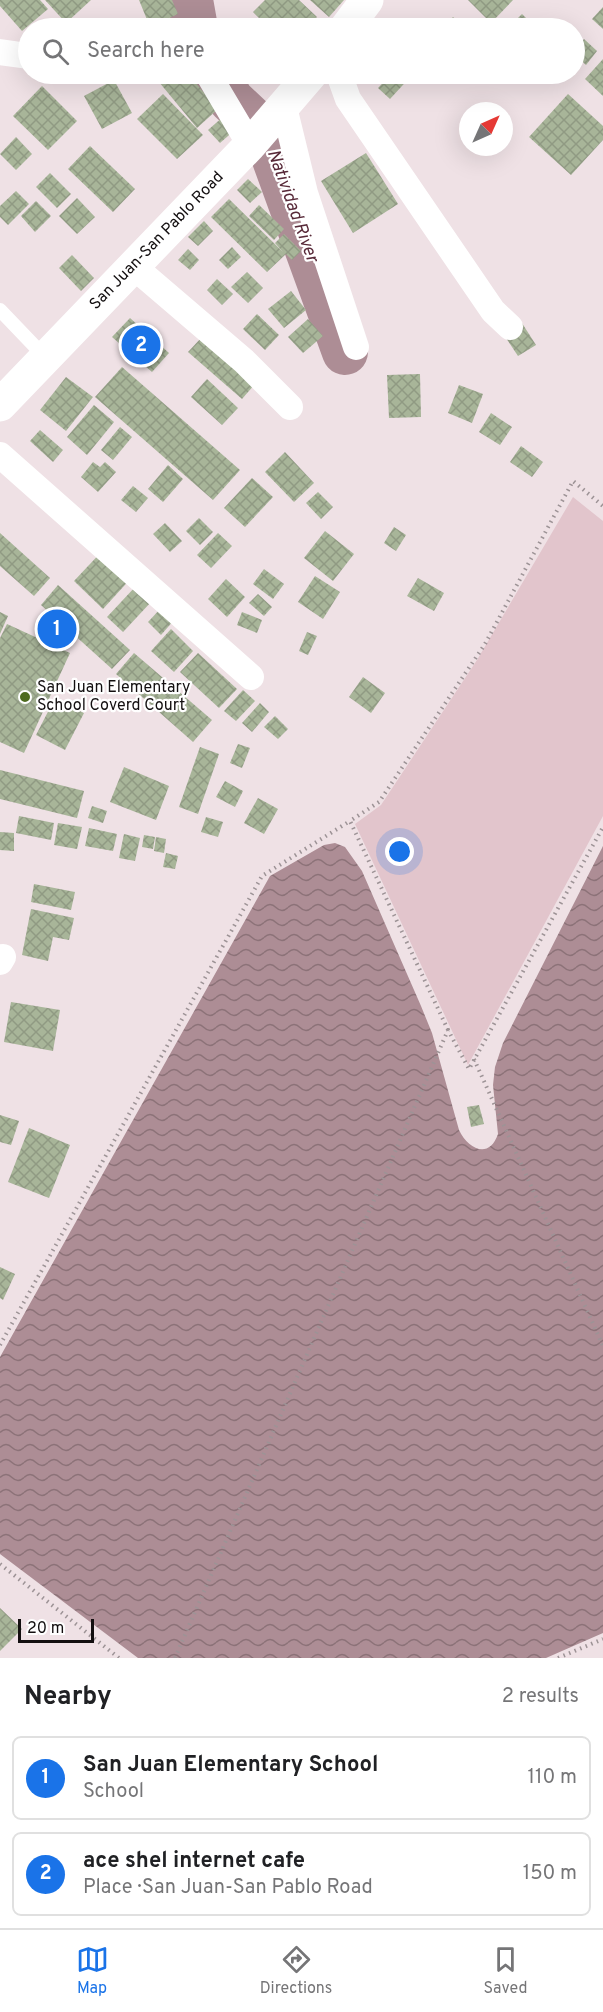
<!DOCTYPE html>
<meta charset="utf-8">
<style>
body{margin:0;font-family:Overpass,sans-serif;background:#f2f2f2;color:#202124}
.compass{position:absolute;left:459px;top:102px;width:54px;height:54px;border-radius:50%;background:#fff;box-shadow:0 6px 24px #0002;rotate:45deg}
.scale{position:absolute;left:18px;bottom:15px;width:76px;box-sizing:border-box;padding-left:6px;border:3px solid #130f10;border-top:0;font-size:16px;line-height:21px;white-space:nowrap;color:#130f10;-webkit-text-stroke:4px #fff;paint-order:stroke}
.you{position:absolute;left:400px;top:852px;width:21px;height:21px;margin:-15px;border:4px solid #fff;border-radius:50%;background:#1a73e8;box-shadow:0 0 0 9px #1a73e833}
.badge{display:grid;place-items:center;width:39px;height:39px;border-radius:50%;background:#1a73e8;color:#fff;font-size:20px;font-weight:700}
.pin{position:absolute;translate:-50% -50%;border:3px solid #fff;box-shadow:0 2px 6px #0006}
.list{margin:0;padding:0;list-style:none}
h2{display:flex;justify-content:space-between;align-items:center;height:78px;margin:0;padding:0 24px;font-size:26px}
h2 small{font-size:20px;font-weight:400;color:#757577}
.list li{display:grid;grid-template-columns:39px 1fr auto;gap:18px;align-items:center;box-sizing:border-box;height:84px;margin:0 12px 12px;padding:0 12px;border:2px solid #e0e0e0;border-radius:9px}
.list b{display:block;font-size:22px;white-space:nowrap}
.list p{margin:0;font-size:20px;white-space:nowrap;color:#757577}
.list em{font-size:20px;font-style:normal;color:#757577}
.icon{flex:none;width:33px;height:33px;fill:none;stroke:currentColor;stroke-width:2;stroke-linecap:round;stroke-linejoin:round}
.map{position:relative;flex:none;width:603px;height:1658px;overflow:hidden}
.search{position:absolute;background:#fff;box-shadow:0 6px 24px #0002;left:18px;right:18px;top:18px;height:66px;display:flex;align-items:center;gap:15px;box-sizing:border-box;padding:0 21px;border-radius:33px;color:#757577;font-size:22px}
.sheet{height:270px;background:#fff}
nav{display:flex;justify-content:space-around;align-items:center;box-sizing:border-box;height:84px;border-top:2px solid #e0e0e0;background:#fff;font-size:16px;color:#757577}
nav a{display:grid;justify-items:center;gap:3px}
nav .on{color:#1a73e8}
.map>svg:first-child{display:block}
.green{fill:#e2c5cc}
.water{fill:url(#water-waves)}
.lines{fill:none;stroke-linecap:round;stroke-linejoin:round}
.river{stroke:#ad8d95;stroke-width:46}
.building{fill:url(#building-cross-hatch)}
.path{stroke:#9d9396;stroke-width:4;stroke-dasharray:1.5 4.5;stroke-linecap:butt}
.lane{stroke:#fff;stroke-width:14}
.street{stroke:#fff;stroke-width:26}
.secondary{stroke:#fff;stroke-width:33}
.poi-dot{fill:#4d6a1e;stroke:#fff;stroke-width:2}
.labels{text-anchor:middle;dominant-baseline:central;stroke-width:4.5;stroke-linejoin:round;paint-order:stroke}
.street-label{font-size:16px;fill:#130f10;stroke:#fff}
.poi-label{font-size:16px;fill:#130f10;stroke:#fff;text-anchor:start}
.water-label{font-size:18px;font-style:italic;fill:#582a39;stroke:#fff}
</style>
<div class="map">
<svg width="603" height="1658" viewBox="0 0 603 1658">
<defs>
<pattern id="water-waves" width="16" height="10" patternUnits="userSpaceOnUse" patternTransform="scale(1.5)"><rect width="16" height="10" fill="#ad8d95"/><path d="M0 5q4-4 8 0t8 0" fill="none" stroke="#8c7278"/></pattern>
<pattern id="building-cross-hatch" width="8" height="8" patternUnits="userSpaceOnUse" patternTransform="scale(1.5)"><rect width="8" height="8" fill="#a8b599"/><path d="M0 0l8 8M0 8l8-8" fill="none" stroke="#909a83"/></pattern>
</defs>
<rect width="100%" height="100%" fill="#efe1e5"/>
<polygon class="green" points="573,497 603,521 603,816 468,1065 355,824 381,805 477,660"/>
<path class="water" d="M335,843L345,847L362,871L421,1006L432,1033L459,1130C468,1149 489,1160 498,1134L493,1085L495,1067L503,1043L603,846V1633L546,1658H138L0,1554V1357L270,876L324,845Z"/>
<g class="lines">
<g class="river">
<polyline points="190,0 195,28"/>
<polyline points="216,74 231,100 265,132 345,352"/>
</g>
</g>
<g class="building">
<polygon points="0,0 40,0 48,9 22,31 0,6"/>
<polygon points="45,0 91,0 66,23"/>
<polygon points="139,0 172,0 178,14 150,27"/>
<polygon points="265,0 299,0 317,17 306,28 261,28 265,24 253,12"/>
<polygon points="310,0 344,0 329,17"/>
<polygon points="468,0 513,0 491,23"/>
<polygon points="603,7 603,29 592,19"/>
<polygon points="522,14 536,28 508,28"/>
<polygon points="453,17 466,28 443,28"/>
<polygon points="584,39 597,51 586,65 574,54 574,50"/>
<polygon points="603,59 603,96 585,79"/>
<polygon points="169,74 188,74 218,109 197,128 159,82"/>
<polygon points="391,74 413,74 390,99 378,88"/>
<polygon points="114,80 132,113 102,129 84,96"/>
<polygon points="42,86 77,121 48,150 13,116"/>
<polygon points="163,94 203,135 177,159 137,119"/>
<polygon points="568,94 603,126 603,140 571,175 529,137"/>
<polygon points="224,116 236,129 220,143 208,130"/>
<polygon points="16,137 32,154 16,170 0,154"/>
<polygon points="90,146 135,189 113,212 68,169"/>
<polygon points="366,153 398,204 353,233 321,181"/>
<polygon points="50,173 71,194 57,208 36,187"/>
<polygon points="248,179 262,192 250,203 237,190"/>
<polygon points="16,191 29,204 8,225 0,217 0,206"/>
<polygon points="77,198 95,217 77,234 59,216"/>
<polygon points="229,199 283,252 275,243 284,234 301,251 292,260 286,254 267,272 211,217"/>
<polygon points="36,201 51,216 35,232 21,216"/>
<polygon points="259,205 284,229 274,240 249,216"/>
<polygon points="204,221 213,231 198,246 188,237"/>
<polygon points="232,247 241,257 228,269 219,260"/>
<polygon points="188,249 199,260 190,270 178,260"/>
<polygon points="72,255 94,278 81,291 59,268"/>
<polygon points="247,272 263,288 248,303 231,287"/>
<polygon points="217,279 233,294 222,305 207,290"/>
<polygon points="291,291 306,310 284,328 268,309"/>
<polygon points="257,314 279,335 265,350 243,329"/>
<polygon points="130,318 169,353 152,372 112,337"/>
<polygon points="308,319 323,336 303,353 288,337"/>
<polygon points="520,320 536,345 518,356 502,332"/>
<polygon points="202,337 255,384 242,399 188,352"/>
<polygon points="122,367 240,470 213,500 95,397"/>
<polygon points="420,374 421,417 389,418 387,375"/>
<polygon points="66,377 93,397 66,431 40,410"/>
<polygon points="207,379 238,408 222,425 191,397"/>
<polygon points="459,385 483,394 472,423 448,413"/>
<polygon points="94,405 114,422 87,455 67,437"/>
<polygon points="491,413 512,427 500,445 479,432"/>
<polygon points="120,427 132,437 113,460 101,450"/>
<polygon points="40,430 63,450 53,462 30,441"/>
<polygon points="521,446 543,462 532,477 510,462"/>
<polygon points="285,452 314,483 294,502 265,472"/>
<polygon points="93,462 100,467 105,462 116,472 98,492 81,477"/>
<polygon points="168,465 183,479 163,502 148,489"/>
<polygon points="252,478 273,497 245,527 224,508"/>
<polygon points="133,486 148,498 136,512 121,500"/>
<polygon points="318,492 333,507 321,519 306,503"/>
<polygon points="199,518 213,532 200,545 186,531"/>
<polygon points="165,523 182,541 170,552 153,534"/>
<polygon points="394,527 406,535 396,551 384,543"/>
<polygon points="325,531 354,554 333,581 304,558"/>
<polygon points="0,533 50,578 34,596 0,566"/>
<polygon points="218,533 232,546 211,568 197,555"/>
<polygon points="105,548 134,575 103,609 74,581"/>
<polygon points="264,569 284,584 273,599 253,584"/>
<polygon points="315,576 340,592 323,619 298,602"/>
<polygon points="418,578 444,593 434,611 407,596"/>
<polygon points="226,579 245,597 227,617 208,599"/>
<polygon points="58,585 130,650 112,669 41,605"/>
<polygon points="136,586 152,601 123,632 107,617"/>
<polygon points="258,594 272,607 264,616 249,603"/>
<polygon points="162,607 175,619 161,635 148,622"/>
<polygon points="0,612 8,616 0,634"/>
<polygon points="242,612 262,620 257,633 237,625"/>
<polygon points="7,624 70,653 24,753 0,742 0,638"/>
<polygon points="171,629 193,651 174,672 151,651"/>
<polygon points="307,632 317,636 308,655 299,651"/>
<polygon points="134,653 212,720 193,742 116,674"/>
<polygon points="198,653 237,689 219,708 180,672"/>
<polygon points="363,677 385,693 371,713 349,697"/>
<polygon points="243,690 255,701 236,721 224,711"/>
<polygon points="55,698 84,713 65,750 36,735"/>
<polygon points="260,703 269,712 252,732 242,723"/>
<polygon points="275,716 288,729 278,739 264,727"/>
<polygon points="238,744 250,748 242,768 230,763"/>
<polygon points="200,747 219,754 198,814 179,807"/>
<polygon points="124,767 169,786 156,820 110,802"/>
<polygon points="0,770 84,791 77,818 0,799"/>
<polygon points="225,781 243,791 235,807 216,797"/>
<polygon points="258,798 278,809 264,834 244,823"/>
<polygon points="92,806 107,811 103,823 88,818"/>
<polygon points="19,816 54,823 51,840 16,833"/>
<polygon points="206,817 223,822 218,837 201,832"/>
<polygon points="58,823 82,827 77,849 54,845"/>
<polygon points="89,828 117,834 113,851 85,846"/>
<polygon points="0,832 14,833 14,851 0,850"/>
<polygon points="124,834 140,838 135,861 119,858"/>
<polygon points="144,835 155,837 153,849 142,847"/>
<polygon points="156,837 166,839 164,853 154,851"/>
<polygon points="166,853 178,856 175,869 163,867"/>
<polygon points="34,884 75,892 71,910 31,902"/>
<polygon points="31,909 74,918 69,940 53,937 48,961 22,955"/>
<polygon points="11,1002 60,1010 53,1051 4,1042"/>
<polygon points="479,1105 484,1124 471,1127 467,1107"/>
<polygon points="0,1115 19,1121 11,1145 0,1142"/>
<polygon points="29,1128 70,1145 49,1198 8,1182"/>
<polygon points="0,1267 15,1274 3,1300 0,1298"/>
<polygon points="0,1608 22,1629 0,1651"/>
</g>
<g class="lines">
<g class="path">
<polyline points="448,1030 350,821 379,802 485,644 573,481 603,506"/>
<polyline points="474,1059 603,1346"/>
<polyline points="0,1345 262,876 350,821"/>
<polyline points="0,1564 119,1658"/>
<polyline points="175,1658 448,1030 469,1069 603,827"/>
<polyline points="558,1658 603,1639"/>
</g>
<polyline class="lane" points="0,310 45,357"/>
<g class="street">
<polyline points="0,52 28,56"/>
<polyline points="208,74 250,145"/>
<polyline points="339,74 348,99 493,311 510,327"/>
<polyline points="284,107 305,193 356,347"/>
<polyline points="133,266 244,361 290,407"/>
<polyline points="0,455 251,677"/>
<polyline points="0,962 3,957"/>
</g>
<g class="secondary">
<polyline points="346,28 367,0"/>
<polyline points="0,405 250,145 311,74"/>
</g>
</g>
<circle class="poi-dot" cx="25" cy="697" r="6"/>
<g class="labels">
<g class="street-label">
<text transform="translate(157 241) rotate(-46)">San Juan-San Pablo Road</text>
</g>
<g class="poi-label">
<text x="37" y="688">San Juan Elementary<tspan x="37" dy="18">School Coverd Court</tspan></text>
</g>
<g class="water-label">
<text transform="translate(292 206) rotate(70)">Natividad River</text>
</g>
</g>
</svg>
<svg class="compass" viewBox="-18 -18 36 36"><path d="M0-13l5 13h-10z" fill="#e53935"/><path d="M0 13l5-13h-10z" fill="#757577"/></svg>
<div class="scale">20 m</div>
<div class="you"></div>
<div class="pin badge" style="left:57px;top:629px">1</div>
<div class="pin badge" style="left:141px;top:345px">2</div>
<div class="search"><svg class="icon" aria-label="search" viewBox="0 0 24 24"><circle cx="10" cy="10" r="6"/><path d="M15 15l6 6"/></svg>Search here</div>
</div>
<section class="sheet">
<h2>Nearby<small>2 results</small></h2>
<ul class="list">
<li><span class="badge">1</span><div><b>San Juan Elementary School</b><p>School</p></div><em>110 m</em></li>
<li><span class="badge">2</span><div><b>ace shel internet cafe</b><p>Place · San Juan-San Pablo Road</p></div><em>150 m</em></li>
</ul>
</section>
<nav>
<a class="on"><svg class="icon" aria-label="map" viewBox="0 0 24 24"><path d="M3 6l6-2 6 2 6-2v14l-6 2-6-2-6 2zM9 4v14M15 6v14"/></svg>Map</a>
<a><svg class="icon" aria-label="directions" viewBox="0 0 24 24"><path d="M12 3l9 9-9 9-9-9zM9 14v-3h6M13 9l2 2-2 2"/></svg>Directions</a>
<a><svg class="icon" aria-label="saved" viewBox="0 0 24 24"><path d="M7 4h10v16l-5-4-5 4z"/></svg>Saved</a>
</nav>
